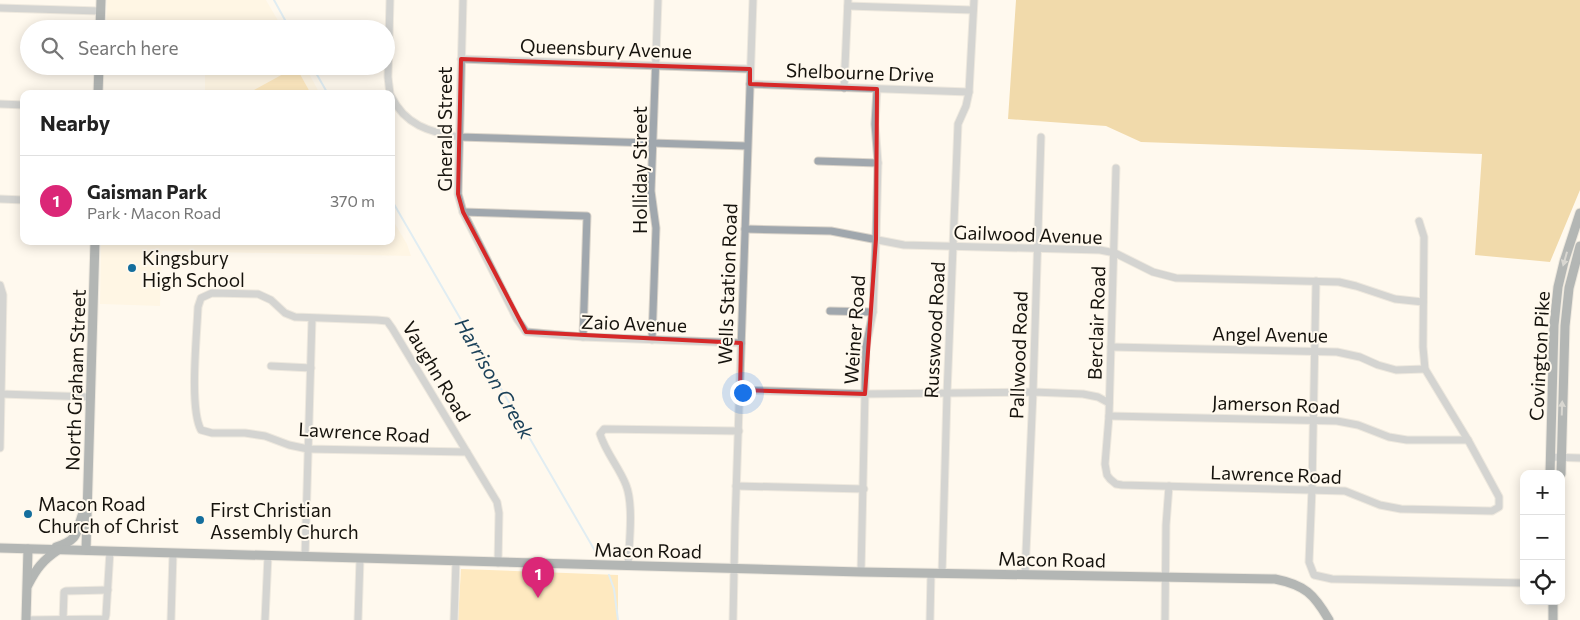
<!DOCTYPE html>
<meta charset="utf-8">
<style>
body{margin:0;font-family:Commissioner,sans-serif;background:#f6f6f6;color:#222}
.controls{position:absolute;right:15px;bottom:15px;display:grid;overflow:hidden;border-radius:10px;box-shadow:0 2px 12px #0003}
.controls button{width:45px;height:45px;display:grid;place-items:center;padding:0;border:0;border-bottom:1px solid #e0e0e0;background:#fff;color:#222;font:25px sans-serif}
.you{position:absolute;left:742px;top:392px;width:18px;height:18px;margin:-12px;border:4px solid #fff;border-radius:50%;background:#1a73e8;box-shadow:0 0 0 8px #1a73e833}
.badge{display:grid;place-items:center;width:32px;height:32px;border-radius:50%;background:#db2777;color:#fff;font-size:16px;font-weight:700}
.pin{position:absolute;translate:-50% -41px;filter:drop-shadow(0 1px 2px #0008)}
.pin::after{content:'';position:absolute;top:26px;width:18px;height:15px;background:inherit;clip-path:polygon(0 0,100% 0,50% 100%)}
.list{margin:0;padding:0;list-style:none}
h2{display:flex;justify-content:space-between;align-items:center;height:65px;margin:0;padding:0 20px;font-size:21px}
h2 small{font-size:16px;font-weight:400;color:#767676}
.list li{display:grid;grid-template-columns:32px 1fr auto;gap:15px;align-items:center;box-sizing:border-box;height:90px;padding:0 20px;border-top:1px solid #e0e0e0}
.list b{display:block;font-size:19px;white-space:nowrap}
.list p{margin:0;font-size:16px;white-space:nowrap;color:#767676}
.list em{font-size:16px;font-style:normal;color:#767676}
.icon{flex:none;width:28px;height:28px;fill:none;stroke:currentColor;stroke-width:2;stroke-linecap:round;stroke-linejoin:round}
.map{position:relative;flex:none;width:1580px;height:620px;overflow:hidden}
.search{position:absolute;background:#fff;box-shadow:0 2px 12px #0003;left:20px;top:20px;width:375px;height:55px;display:flex;align-items:center;gap:12px;box-sizing:border-box;padding:0 18px;border-radius:28px;color:#767676;font-size:19px}
.panel{position:absolute;background:#fff;box-shadow:0 2px 12px #0003;left:20px;top:90px;width:375px;height:155px;border-radius:10px}
.map>svg:first-child{display:block}
.built{fill:#fef1d8}
.green{fill:#fdd587}
.forest{fill:#e1b459}
.lines{fill:none;stroke-linecap:round;stroke-linejoin:round}
.stream{stroke:#bddef6;stroke-width:2}
.minor-casing{stroke:#dad4ca;stroke-width:9}
.major-casing{stroke:#dad4ca;stroke-width:11}
.minor{stroke:#a0a7ad;stroke-width:7}
.major{stroke:#57646d;stroke-width:9}
.oneway{fill:#abaeae}
.marked{fill:none;stroke:#d62828;stroke-width:4;stroke-linejoin:round}
.poi-dot{fill:#146e9d;stroke:#fff9ee;stroke-width:2}
.labels{text-anchor:middle;dominant-baseline:central;stroke-width:4;stroke-linejoin:round;paint-order:stroke}
.street-label{font-size:19px;fill:#16130d;stroke:#fff9ee}
.poi-label{font-size:19px;fill:#16130d;stroke:#fff9ee;text-anchor:start}
.water-label{font-size:20px;font-style:italic;fill:#1b4159;stroke:#fff9ee}
</style>
<div class="map">
<svg width="1580" height="620" viewBox="0 0 1580 620">
<rect width="100%" height="100%" fill="#fff9ee"/>
<g class="built">
<polygon points="107,0 266,0 283,29 106,29"/>
<polygon points="205,66 305,66 320,94 205,94"/>
<polygon points="391,217 407,244 411,256 162,251 160,306 100,304 101,241 391,241"/>
</g>
<g class="green">
<polygon points="296,67 311,94 256,94 254,90"/>
<polygon points="461,569 618,575 618,620 458,620"/>
</g>
<polygon class="forest" points="1016,0 1580,0 1580,190 1550,262 1475,255 1482,154 1141,142 1106,126 1008,119"/>
<g class="lines">
<g class="stream">
<polyline points="274,0 290,29"/>
<polyline points="312,66 328,94"/>
<polyline points="391,199 598,556"/>
<polyline points="609,575 614,589 618,620"/>
</g>
<defs>
<g id="minor">
<polyline points="390,0 388,77 390,94"/>
<polyline points="463,0 458,194 463,212 517,319 526,332 583,337 741,343"/>
<polyline points="848,6 973,10"/>
<polyline points="0,8 100,11"/>
<polyline points="461,59 750,69"/>
<polyline points="750,84 969,92"/>
<polyline points="844,88 848,0"/>
<path d="M391,96C405,125 429,132 459,137L747,146"/>
<polyline points="0,104 24,105"/>
<polyline points="818,161 878,163"/>
<polyline points="1116,168 1109,416 1105,464 1107,475 1110,479 1116,484 1122,485 1345,491 1380,505 1401,509 1492,511 1499,507 1499,497 1468,440 1425,369 1423,347 1424,237 1419,221"/>
<polyline points="0,199 24,200"/>
<polyline points="463,212 587,216 583,337"/>
<polyline points="745,229 831,231 904,245 1100,250 1115,253 1153,272 1176,278 1339,282 1356,286 1395,299 1423,302"/>
<polyline points="1316,281 1312,489 1309,562 1314,575 1332,579 1524,583"/>
<polyline points="0,285 3,295 0,448"/>
<polyline points="830,311 873,312"/>
<polyline points="652,340 656,228 651,191 658,0"/>
<polyline points="1111,347 1337,352 1360,357 1378,365 1396,370 1425,369"/>
<polyline points="271,366 311,368"/>
<polyline points="740,390 865,394 1033,392 1083,394 1098,397 1109,403"/>
<polyline points="1,394 91,397"/>
<polyline points="1109,416 1337,421 1358,425 1389,437 1407,440 1468,440"/>
<path d="M467,452L308,449L289,445L265,436L245,433H212L201,430C189,408 197,334 198,307L201,298L212,293L258,294L271,300L285,313L295,317L377,320L387,321L392,328L497,502L499,513L498,563"/>
<polyline points="1550,457 1580,458"/>
<polyline points="736,486 864,489"/>
<polyline points="305,557 312,319"/>
<path d="M628,566C629,545 634,505 626,485C619,467 606,453 600,434L604,429L739,431"/>
<polyline points="861,572 866,347 873,312 876,239 878,163 875,124 877,89"/>
<polyline points="942,574 947,394 958,124 966,106 969,92 974,0"/>
<polyline points="1025,575 1033,392 1041,137"/>
<polyline points="26,620 105,619 106,615 110,551"/>
<polyline points="63,620 64,592 66,591 108,590"/>
<polyline points="171,620 173,553"/>
<polyline points="265,620 268,556"/>
<polyline points="358,620 360,559"/>
<polyline points="454,620 456,561"/>
<polyline points="733,620 735,524 753,0"/>
<polyline points="930,620 931,573"/>
<polyline points="1165,620 1166,525 1169,486"/>
</g>
<g id="major">
<polyline points="100,29 101,0"/>
<polyline points="98,94 99,66"/>
<polyline points="1550,474 1554,325 1558,287 1564,262 1580,213"/>
<polyline points="1561,474 1565,326 1569,288 1580,246"/>
<path d="M56,547C84,538 74,529 85,509"/>
<path d="M0,548L861,572L1275,579C1305,585 1314,594 1329,620"/>
<polyline points="86,550 95,241"/>
<path d="M28,585C36,569 43,560 58,550"/>
<polyline points="26,620 28,549"/>
<polyline points="1553,620 1553,601"/>
</g>
</defs>
<use href="#minor" class="minor-casing"/>
<use href="#major" class="major-casing"/>
<use href="#minor" class="minor"/>
<use href="#major" class="major"/>
</g>
<defs><path id="oneway-solid" d="M-6-.8H1V-3.2L6.5 0L1 3.2V.8H-6Z" transform="scale(1.25)"/></defs>
<g class="oneway">
<use href="#oneway-solid" transform="translate(1565 259) rotate(106)"/>
<use href="#oneway-solid" transform="translate(1562 408) rotate(-88)"/>
</g>
<path d="M0 0H1580V620H0ZM461,59L750,69V84L877,89L876,239L865,394L740,390L741,343L526,332L463,212L458,194Z" fill="#fff9ee" fill-opacity=".55" fill-rule="evenodd"/>
<path class="marked" d="M461,59L750,69V84L877,89L876,239L865,394L740,390L741,343L526,332L463,212L458,194Z"/>
<g class="poi-dot">
<circle cx="132" cy="268" r="5"/>
<circle cx="28" cy="514" r="5"/>
<circle cx="200" cy="520" r="5"/>
</g>
<g class="labels">
<g class="street-label">
<text transform="translate(606 48) rotate(2)">Queensbury Avenue</text>
<text transform="translate(860 72) rotate(2)">Shelbourne Drive</text>
<text transform="translate(444 129) rotate(-90)">Gherald Street</text>
<text transform="translate(639 170) rotate(-90)">Holliday Street</text>
<text transform="translate(1028 234) rotate(2)">Gailwood Avenue</text>
<text transform="translate(727 284) rotate(-88)">Wells Station Road</text>
<text transform="translate(634 323) rotate(2)">Zaio Avenue</text>
<text transform="translate(1096 323) rotate(-88)">Berclair Road</text>
<text transform="translate(854 330) rotate(-86)">Weiner Road</text>
<text transform="translate(934 330) rotate(-87)">Russwood Road</text>
<text transform="translate(1270 334) rotate(1)">Angel Avenue</text>
<text transform="translate(1018 355) rotate(-88)">Pallwood Road</text>
<text transform="translate(1539 356) rotate(-87)">Covington Pike</text>
<text transform="translate(437 371) rotate(59)">Vaughn Road</text>
<text transform="translate(75 380) rotate(-88)">North Graham Street</text>
<text transform="translate(1276 404) rotate(2)">Jamerson Road</text>
<text transform="translate(364 432) rotate(3)">Lawrence Road</text>
<text transform="translate(1276 474) rotate(2)">Lawrence Road</text>
<text transform="translate(648 550) rotate(1)">Macon Road</text>
<text transform="translate(1052 559) rotate(1)">Macon Road</text>
</g>
<g class="poi-label">
<text x="142" y="257">Kingsbury<tspan x="142" dy="22">High School</tspan></text>
<text x="38" y="503">Macon Road<tspan x="38" dy="22">Church of Christ</tspan></text>
<text x="210" y="509">First Christian<tspan x="210" dy="22">Assembly Church</tspan></text>
</g>
<g class="water-label">
<text transform="translate(495 378) rotate(60)">Harrison Creek</text>
</g>
</g>
</svg>
<div class="controls">
<button>+</button>
<button>−</button>
<button><svg class="icon" aria-label="locate" viewBox="0 0 24 24"><circle cx="12" cy="12" r="6"/><path d="M12 2v4M12 18v4M2 12h4M18 12h4"/></svg></button>
</div>
<div class="you"></div>
<div class="pin badge" style="left:538px;top:598px">1</div>
<div class="search"><svg class="icon" aria-label="search" viewBox="0 0 24 24"><circle cx="10" cy="10" r="6"/><path d="M15 15l6 6"/></svg>Search here</div>
<section class="panel">
<h2>Nearby<small></small></h2>
<ul class="list">
<li><span class="badge">1</span><div><b>Gaisman Park</b><p>Park · Macon Road</p></div><em>370 m</em></li>
</ul>
</section>
</div>
